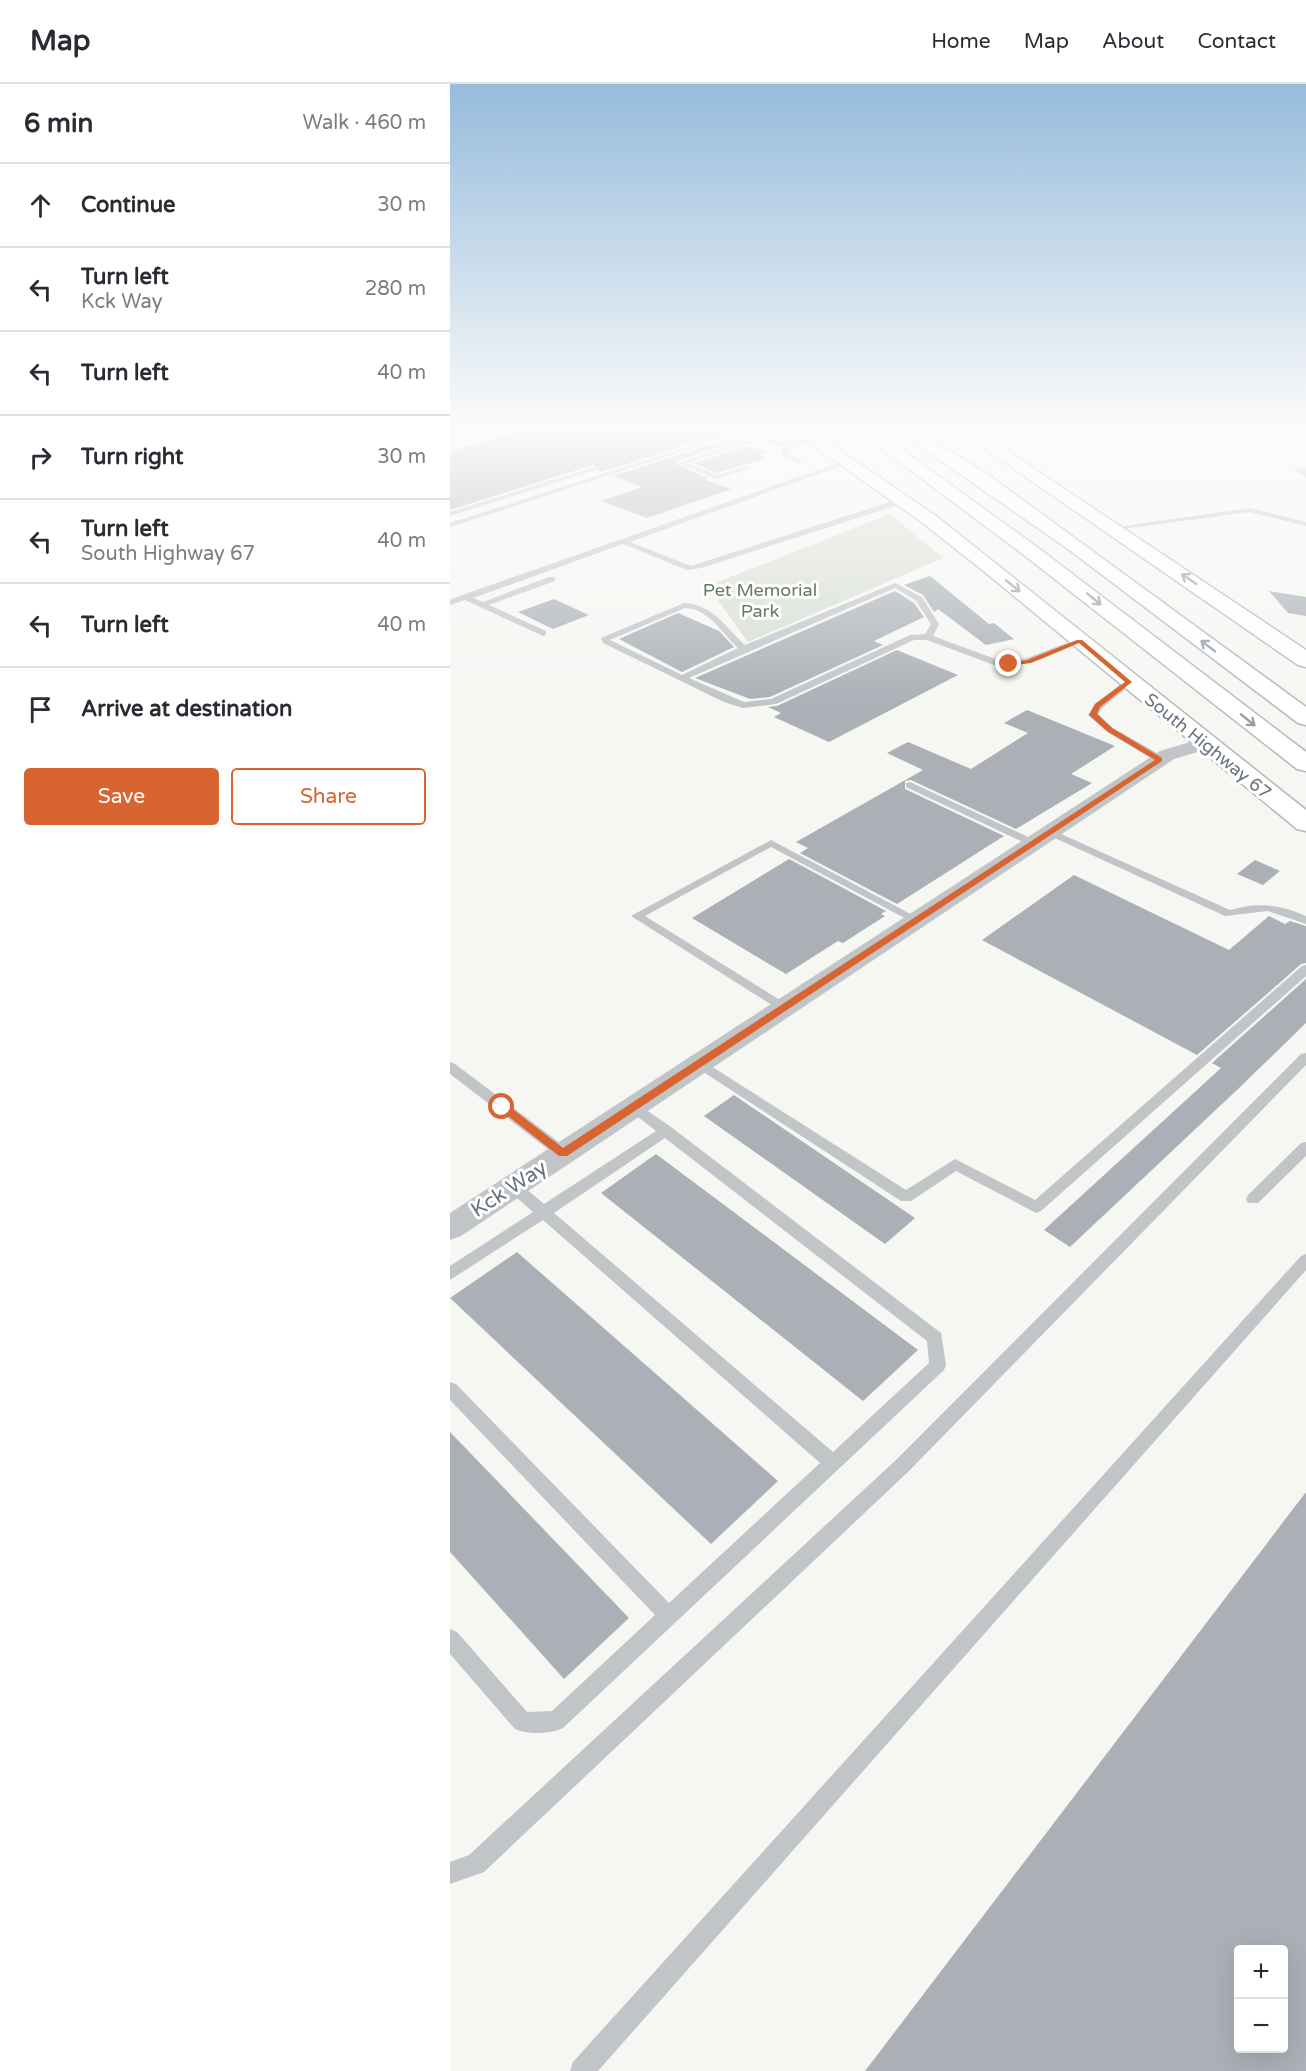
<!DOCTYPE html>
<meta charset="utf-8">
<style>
body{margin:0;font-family:"Varela Round",sans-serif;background:#f2f2f3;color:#2b2b33}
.controls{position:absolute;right:18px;bottom:18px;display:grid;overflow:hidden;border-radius:6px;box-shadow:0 6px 24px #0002}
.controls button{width:54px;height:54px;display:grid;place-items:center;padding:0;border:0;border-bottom:2px solid #e1e1e2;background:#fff;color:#2b2b33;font:30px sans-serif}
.stop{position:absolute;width:18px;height:18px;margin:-14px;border:4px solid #d86531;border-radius:50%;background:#fff}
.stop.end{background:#d86531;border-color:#fff;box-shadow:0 2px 6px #0008}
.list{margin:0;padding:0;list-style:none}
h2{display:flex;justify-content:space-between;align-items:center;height:78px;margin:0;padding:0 24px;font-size:26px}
h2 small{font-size:20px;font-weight:400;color:#7c7c81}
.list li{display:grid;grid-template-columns:39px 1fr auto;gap:18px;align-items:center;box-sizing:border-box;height:84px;padding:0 24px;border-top:2px solid #e1e1e2}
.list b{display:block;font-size:22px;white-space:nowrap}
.list p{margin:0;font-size:20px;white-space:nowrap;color:#7c7c81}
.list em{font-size:20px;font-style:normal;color:#7c7c81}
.actions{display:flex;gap:12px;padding:18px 24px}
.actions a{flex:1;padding:14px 0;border:2px solid #d86531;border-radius:6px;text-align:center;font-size:21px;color:#d86531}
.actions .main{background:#d86531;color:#fff}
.icon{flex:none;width:33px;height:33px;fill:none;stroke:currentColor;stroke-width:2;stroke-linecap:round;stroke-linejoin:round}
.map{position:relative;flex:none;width:856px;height:1987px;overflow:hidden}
header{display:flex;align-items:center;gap:36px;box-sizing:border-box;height:84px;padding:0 30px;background:#fff;border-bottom:2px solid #e1e1e2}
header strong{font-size:28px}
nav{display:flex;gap:33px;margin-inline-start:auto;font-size:21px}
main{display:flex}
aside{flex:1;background:#fff}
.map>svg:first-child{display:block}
.green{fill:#d7ddd4}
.building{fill:#aab0b6;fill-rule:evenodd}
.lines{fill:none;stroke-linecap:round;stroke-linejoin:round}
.secondary-casing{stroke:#b4b8bc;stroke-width:3}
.motorway-casing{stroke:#b6b9bc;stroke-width:3}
.service{fill:#c1c5c8;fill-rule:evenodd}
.minor{fill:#c1c5c8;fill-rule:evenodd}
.secondary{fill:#fff;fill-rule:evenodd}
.motorway{fill:#fff;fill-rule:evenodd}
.oneway{stroke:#959ea8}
.route{fill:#d86531}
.labels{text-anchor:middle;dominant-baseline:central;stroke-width:6;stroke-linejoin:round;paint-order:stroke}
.far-park-label{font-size:18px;fill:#687a65;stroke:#fff}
.far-street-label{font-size:18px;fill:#677482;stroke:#fff}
.street-label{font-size:21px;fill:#677482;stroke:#fff}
</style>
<header>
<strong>Map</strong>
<nav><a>Home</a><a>Map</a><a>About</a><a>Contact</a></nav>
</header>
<main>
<aside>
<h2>6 min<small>Walk · 460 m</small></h2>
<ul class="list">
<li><svg class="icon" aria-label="ahead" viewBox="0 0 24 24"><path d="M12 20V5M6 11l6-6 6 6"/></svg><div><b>Continue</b></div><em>30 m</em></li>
<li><svg class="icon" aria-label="left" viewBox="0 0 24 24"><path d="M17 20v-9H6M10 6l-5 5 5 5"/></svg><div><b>Turn left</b><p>Kck Way</p></div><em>280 m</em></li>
<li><svg class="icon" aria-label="left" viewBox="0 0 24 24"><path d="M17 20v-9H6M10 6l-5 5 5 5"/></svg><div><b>Turn left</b></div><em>40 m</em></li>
<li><svg class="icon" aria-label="right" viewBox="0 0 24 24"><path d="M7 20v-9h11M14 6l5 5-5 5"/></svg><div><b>Turn right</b></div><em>30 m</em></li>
<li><svg class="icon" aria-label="left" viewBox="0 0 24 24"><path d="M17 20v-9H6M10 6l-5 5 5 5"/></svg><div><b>Turn left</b><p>South Highway 67</p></div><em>40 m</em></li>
<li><svg class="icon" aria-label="left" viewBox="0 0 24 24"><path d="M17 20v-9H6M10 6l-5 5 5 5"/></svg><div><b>Turn left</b></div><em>40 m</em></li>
<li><svg class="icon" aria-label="arrive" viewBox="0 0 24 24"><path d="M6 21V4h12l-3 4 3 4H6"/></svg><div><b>Arrive at destination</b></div></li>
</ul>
<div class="actions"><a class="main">Save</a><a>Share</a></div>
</aside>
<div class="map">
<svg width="856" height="1987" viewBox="0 0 856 1987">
<rect width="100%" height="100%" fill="#f6f6f3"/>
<polygon class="green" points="440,430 493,474 298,558 258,502"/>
<g class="building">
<polygon points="82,344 245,344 266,351 151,388 143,381 0,426 0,367"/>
<polygon points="278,355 286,357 227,377 226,380 258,394 254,395 281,405 197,434 151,417 192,403 163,392"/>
<polygon points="299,362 319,368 310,371 317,374 266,389 244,379"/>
<polygon points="480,492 539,540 544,539 564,555 536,561 488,525 484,528 473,511 454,501"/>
<polygon points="445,507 464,519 474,533 424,557 433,561 320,613 300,615 245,594"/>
<polygon points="819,507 856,513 856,532 838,529"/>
<polygon points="104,515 139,531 103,545 68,528"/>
<polygon points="228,529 269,547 284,563 232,588 169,555"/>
<polygon points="447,566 508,591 379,658 324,633 331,629 318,623 327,622"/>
<polygon points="577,626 665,662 621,690 642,699 566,745 461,696 455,697 455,705 554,752 447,820 350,769 358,764 346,758 473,686 437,669 458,658 521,685 578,649 554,639"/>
<polygon points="339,775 436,827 431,830 435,832 393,859 388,857 336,890 242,834"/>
<polygon points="805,776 830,787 813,801 787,790"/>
<polygon points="624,791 779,866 819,832 835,840 840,837 856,842 856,879 851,880 747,971 532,856"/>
<polygon points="856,895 856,939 788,1005 620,1163 594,1146 771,984 762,979"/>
<polygon points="284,1011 465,1134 435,1160 254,1032"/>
<polygon points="206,1070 468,1266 413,1317 151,1109"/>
<polygon points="67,1168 328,1397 261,1460 0,1214"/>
<polygon points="0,1348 179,1534 114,1595 0,1468"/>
<path d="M856,1408V1987H415ZM789,1866H834V1965H789Z"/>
</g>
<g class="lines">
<defs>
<g id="secondary">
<polygon points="339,344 357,344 486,432 856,726 856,747 847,745 536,489 473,439"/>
<polygon points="505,344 523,344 856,566 856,583 848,581"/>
</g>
<g id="motorway">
<polygon points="404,344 422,344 587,463 856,668 856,687 847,685 574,471"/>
<polygon points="444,344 462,344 537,390 856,623 856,641 848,639 618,465"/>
</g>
</defs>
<use href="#secondary" class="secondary-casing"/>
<use href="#motorway" class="motorway-casing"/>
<g class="service">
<polygon points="0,344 10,344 0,348"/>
<polygon points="295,344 304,344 0,443 0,439"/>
<polygon points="310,352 331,359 365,354 368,356 340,362 338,369 352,377 350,380 332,371 333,363 310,356 237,379 266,391 297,382 300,384 266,395 228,379"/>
<polygon points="400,375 402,378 180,458 241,482 452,414 458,414 458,418 251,484 237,486 173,460 23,514 33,518 99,493 105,493 105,497 39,521 96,547 96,551 93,552 15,516 0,521 0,516 12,511"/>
<polygon points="144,383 146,386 0,432 0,428"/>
<polygon points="800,424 856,438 856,442 800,428 664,446 660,444"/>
<path d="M445,499L472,513L489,540L483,552L548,576L558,577L577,574L627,555L634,557L592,575L558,582L544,581L477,556H464L326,620L293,624L274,618L153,559L151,554L234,519C264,521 275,543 295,561ZM445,504L466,517L481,540L475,550L460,551L321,615L294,618L239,594ZM235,524C260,525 271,549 288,564L232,591L160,556Z"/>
<polygon points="676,596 684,598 652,624 648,630 663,644 714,673 714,677 706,677 657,648 638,631 645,620"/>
<polygon points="460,698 587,757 588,759 587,761 579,761 456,703 456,699"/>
<path d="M600,745L780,826C807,818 830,820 856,832V840L818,827L775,832L596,750V746Z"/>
<polygon points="321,756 472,836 466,840 462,838 321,763 195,832 338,921 339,924 338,927 333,928 181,832"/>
<polygon points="856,881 856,892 591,1127 586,1129 506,1087 461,1117 451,1117 241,980 248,975 253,977 456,1106 505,1075 585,1116 852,882"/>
<polygon points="856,969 856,981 459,1387 34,1788 0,1800 0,1778 19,1771 447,1375 851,970"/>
<polygon points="0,978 5,980 118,1065 120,1069 118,1073 108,1073 0,990"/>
<path d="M183,1017L221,1043L491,1249L496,1281L494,1286L113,1644C100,1650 78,1651 65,1645L0,1570V1545L7,1548L77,1628L102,1627L205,1531L0,1316V1298L6,1300L219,1519L370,1379L93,1136L0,1196V1182L83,1128L58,1106L56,1102L58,1098H68L94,1120L206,1047L178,1025L176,1022L178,1019ZM215,1054L477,1257L479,1279L383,1368L104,1129Z"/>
<polygon points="856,1058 856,1072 808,1119 798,1119 796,1115 798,1111 851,1059"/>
<polygon points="856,1170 856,1186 148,1987 120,1987 123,1978 851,1172"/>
</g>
<g class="minor">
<polygon points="851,383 856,384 856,393 844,387"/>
<polygon points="754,654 764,660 761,664 724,675 11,1152 0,1156 0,1129 710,667"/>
</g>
<use href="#secondary" class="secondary"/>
<use href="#motorway" class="motorway"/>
</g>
<defs><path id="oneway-shaft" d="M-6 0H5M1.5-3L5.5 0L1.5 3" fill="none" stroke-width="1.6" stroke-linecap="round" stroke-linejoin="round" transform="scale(1.5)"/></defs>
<g class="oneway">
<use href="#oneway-shaft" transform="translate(739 495) rotate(-146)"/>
<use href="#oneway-shaft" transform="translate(563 502) rotate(39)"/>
<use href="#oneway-shaft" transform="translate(644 515) rotate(39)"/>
<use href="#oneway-shaft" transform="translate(758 562) rotate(-143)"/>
<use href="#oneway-shaft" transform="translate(798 636) rotate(39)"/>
</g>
<linearGradient id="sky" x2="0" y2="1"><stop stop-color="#96bbdc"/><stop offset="0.55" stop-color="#fbfbfa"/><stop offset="1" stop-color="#fbfbfa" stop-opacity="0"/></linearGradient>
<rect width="856" height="622" fill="url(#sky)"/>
<polygon class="route" points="627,556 632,556 682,598 650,623 647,630 662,644 712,674 712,677 117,1072 109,1072 49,1025 49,1020 56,1020 113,1064 705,676 657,647 639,631 645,620 675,598 629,559 581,579 559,582 556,580 577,576"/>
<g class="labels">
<g class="far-park-label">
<text x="310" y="506">Pet Memorial<tspan x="310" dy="21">Park</tspan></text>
</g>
<g class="far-street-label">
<text transform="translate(758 662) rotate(39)">South Highway 67</text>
</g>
<g class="street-label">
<text transform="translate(59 1105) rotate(-33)">Kck Way</text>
</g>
</g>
</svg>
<div class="controls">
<button>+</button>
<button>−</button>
</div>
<div class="stop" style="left:52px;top:1023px"></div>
<div class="stop end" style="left:559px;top:580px"></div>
</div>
</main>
